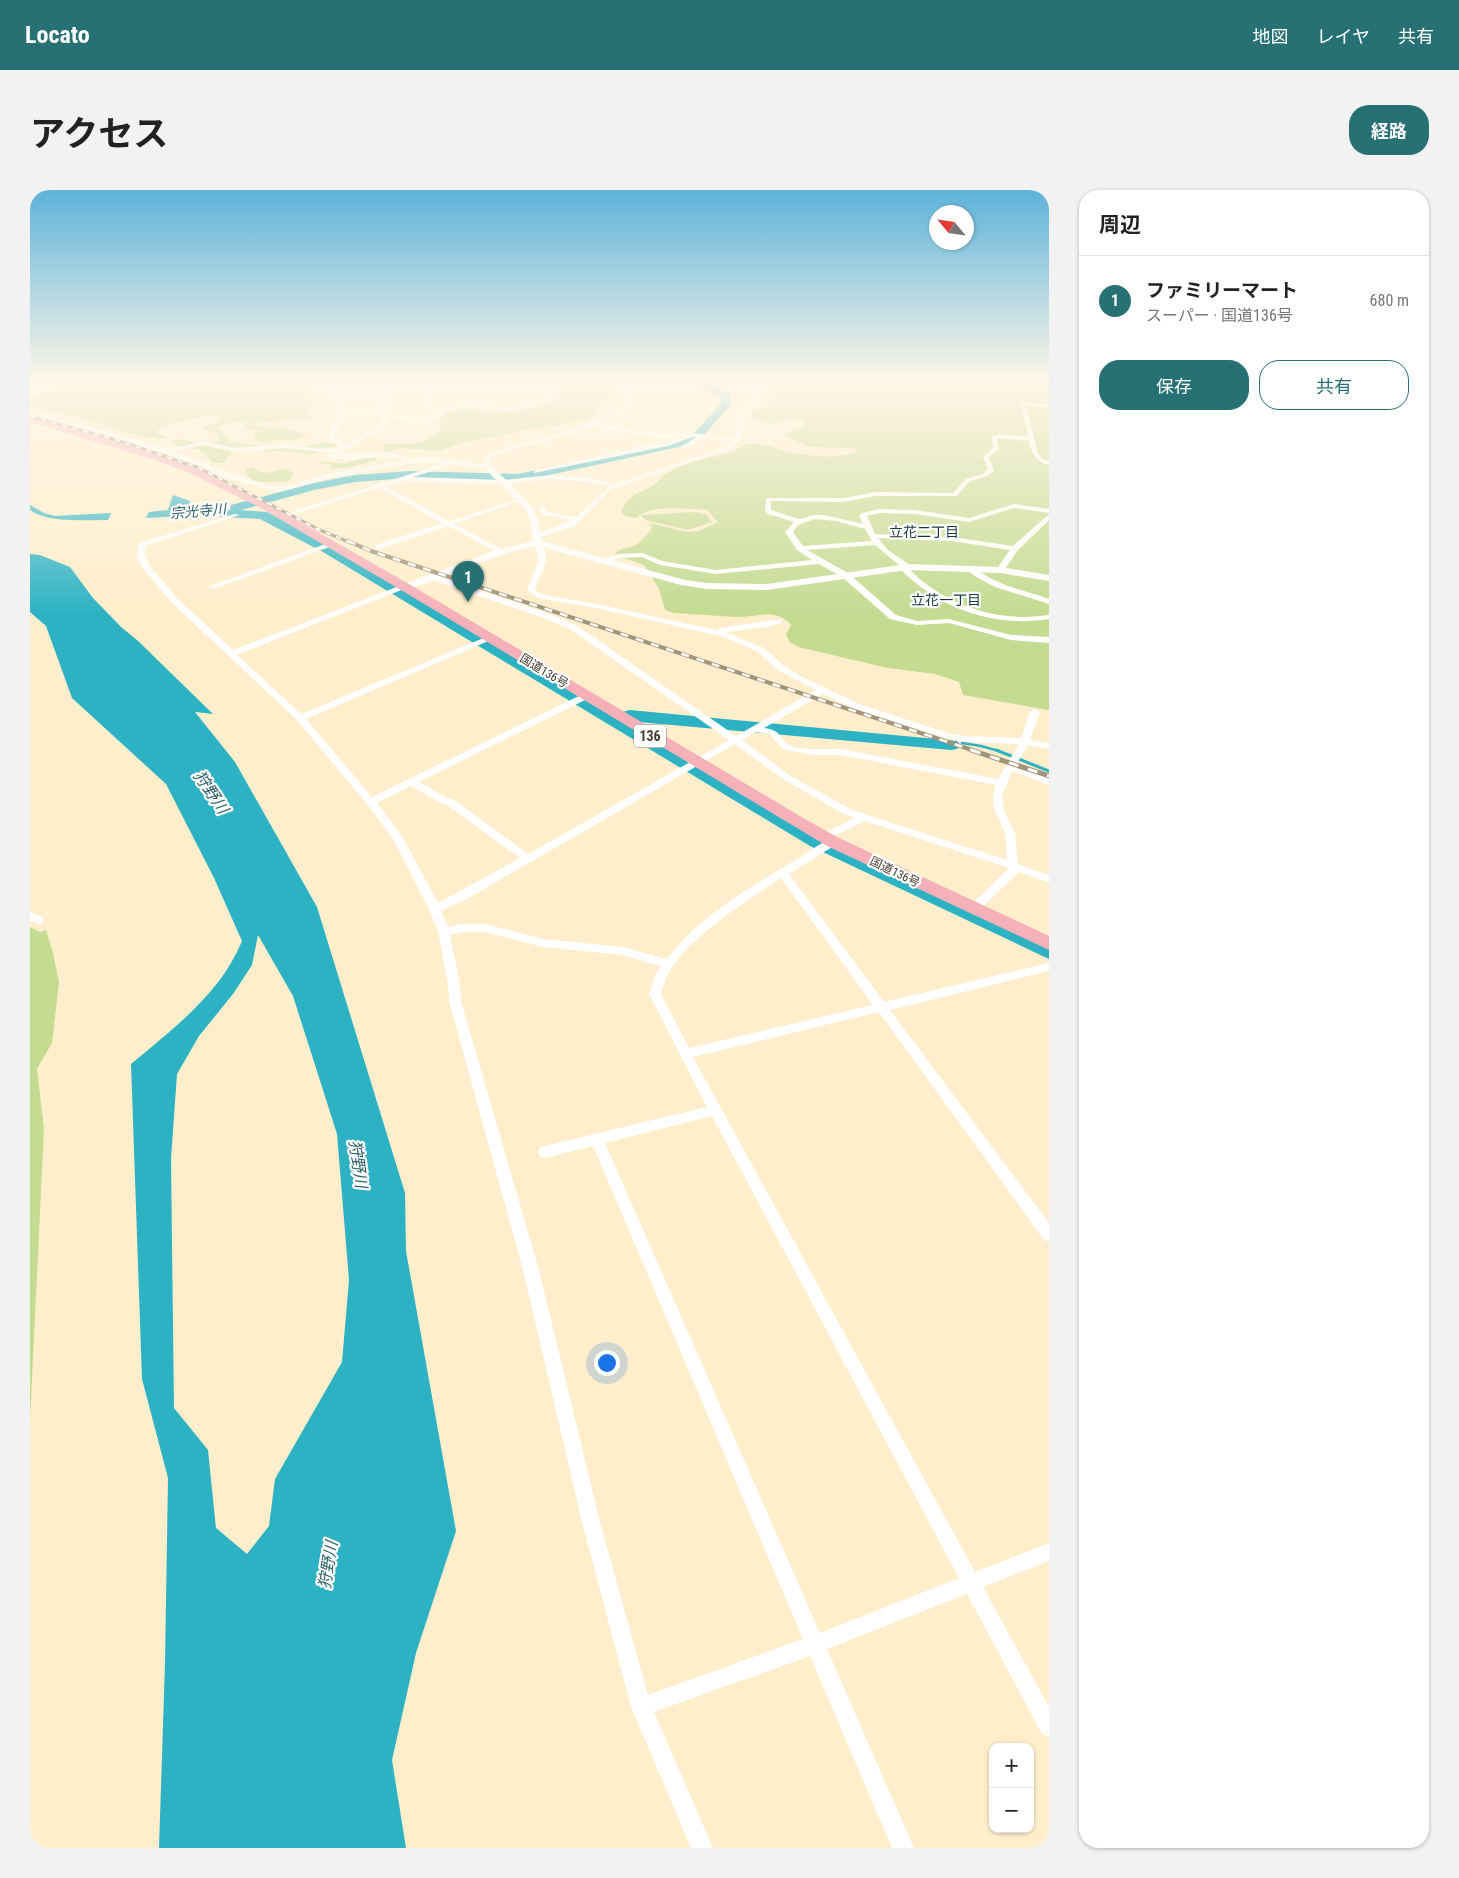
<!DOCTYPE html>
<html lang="ja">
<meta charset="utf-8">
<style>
body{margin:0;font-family:"Roboto Condensed","Noto Sans JP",sans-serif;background:#f2f2f2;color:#222}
.controls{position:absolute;right:15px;bottom:15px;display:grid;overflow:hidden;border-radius:10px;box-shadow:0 1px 4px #0004}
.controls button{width:45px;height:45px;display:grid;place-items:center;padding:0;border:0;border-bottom:1px solid #e0e0e0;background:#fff;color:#222;font:25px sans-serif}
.compass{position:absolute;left:899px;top:15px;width:45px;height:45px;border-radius:50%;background:#fff;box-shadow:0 1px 4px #0004;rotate:299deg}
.you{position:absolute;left:576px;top:1172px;width:18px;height:18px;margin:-12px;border:4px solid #fff;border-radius:50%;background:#1a73e8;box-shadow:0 0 0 8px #1a73e833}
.badge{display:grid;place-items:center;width:32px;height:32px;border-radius:50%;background:#277175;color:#fff;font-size:16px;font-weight:700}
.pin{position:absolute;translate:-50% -41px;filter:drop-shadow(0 1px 2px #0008)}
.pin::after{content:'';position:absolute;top:26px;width:18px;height:15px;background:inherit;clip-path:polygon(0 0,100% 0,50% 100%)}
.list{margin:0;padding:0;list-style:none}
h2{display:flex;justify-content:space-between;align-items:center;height:65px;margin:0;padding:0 20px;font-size:21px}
h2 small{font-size:16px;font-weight:400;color:#767676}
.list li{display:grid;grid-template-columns:32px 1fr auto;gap:15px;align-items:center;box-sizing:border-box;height:90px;padding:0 20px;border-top:1px solid #e0e0e0}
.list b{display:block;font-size:19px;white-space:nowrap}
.list p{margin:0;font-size:16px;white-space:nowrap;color:#767676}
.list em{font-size:16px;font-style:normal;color:#767676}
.actions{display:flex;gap:10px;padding:15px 20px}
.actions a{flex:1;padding:11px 0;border:1px solid #277175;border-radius:20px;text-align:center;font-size:18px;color:#277175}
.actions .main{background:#277175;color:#fff}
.map{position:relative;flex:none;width:1019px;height:1658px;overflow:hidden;border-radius:20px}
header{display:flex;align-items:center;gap:30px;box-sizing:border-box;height:70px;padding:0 25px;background:#277175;color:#fff}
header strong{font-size:24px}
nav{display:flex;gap:28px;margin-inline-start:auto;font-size:18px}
.intro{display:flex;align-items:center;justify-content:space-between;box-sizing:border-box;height:120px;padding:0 30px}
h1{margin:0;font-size:35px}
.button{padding:12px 22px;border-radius:20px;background:#277175;color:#fff;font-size:18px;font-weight:700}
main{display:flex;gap:30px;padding:0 30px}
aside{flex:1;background:#fff;border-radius:20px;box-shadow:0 1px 4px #0004}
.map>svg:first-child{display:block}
.green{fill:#c4db92}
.water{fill:#2db2c4;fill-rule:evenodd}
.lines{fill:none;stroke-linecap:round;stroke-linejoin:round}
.stream-far1{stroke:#2db2c4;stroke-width:2.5}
.stream{stroke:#2db2c4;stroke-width:3}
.river{fill:#2db2c4;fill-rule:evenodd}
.minor{fill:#fff;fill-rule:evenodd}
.tertiary{fill:#fff;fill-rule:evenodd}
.trunk{fill:#f6b0ba;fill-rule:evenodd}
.rail-far2-casing{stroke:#a0947c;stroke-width:3}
.rail-far1-casing{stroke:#a0947c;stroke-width:4}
.rail-casing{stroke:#a0947c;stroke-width:5}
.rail-far2{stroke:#fdfdfd;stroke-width:2;stroke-dasharray:5.5;stroke-linecap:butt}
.rail-far1{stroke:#fdfdfd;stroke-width:2.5;stroke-dasharray:8;stroke-linecap:butt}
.rail{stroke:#fdfdfd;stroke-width:3;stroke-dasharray:10;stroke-linecap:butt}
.labels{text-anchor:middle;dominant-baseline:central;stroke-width:4.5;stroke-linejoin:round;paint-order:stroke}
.far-street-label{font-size:12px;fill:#423b2e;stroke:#fdfdfd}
.far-water-label{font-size:14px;font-style:italic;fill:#2b5f67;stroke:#fdfdfd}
.far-neighbourhood-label{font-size:14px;fill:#153839;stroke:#fdfdfd}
.shield{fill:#fdfdfd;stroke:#7a756c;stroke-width:1}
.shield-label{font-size:14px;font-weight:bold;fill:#423b2e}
.water-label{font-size:16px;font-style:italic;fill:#2b5f67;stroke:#fdfdfd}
</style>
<header>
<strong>Locato</strong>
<nav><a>地図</a><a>レイヤ</a><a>共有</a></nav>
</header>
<div class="intro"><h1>アクセス</h1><a class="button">経路</a></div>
<main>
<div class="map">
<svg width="1019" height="1658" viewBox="0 0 1019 1658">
<rect width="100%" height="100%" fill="#ffeecb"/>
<g class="green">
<path d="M45,192H173L208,196L235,192H262L264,196L279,197L281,200L273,203L272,208L282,210L284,214L277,221L280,223L278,228L230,232L226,235L240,239L252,238L278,245L268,249L243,250L237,253L225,251L224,245L228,242L215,237L216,233C207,230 197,233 188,237L200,251L233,256L202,262L195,273H182C167,248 159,267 142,251C151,247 162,253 171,254C177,255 183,252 188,250L187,244L172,238L186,233L193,227L190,223L133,236L128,240V243L137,248C121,254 63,230 44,226C30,222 16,222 2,217L0,212L6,206L41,195Z"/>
<path d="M521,192H573L584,197L585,203L567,218L568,224L556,230H547L521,237L493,239L483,243L439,251L409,261L373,258L359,262L353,260L355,257L353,254C382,251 385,262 411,239L409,229C428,213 451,221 473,222C485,222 513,217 523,211C527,208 530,203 534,200Z"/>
<path d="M732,192H1019V520L933,505L929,492L905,484L858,478L772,458L760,453L756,444L761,435C745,417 726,428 706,427C686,426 665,424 644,423L635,420L629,399L614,375L584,365C593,356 594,360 603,356C611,353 617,345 622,338L620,333L657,342L669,341L688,332L677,320C658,319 619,314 607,328L595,326L591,322C598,303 610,304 625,294C629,291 632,286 636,284C655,271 680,268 701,262C707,260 712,255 718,254C730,253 740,257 752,260C770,265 809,271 826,261L823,258L778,257L753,244L776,235L774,230L757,229L738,234L722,227V221L742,214L738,210L750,206V202L743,197Z"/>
<polygon points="298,252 311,257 294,258 285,261 286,263 278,265 253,261 233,262 239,258 277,256"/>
<path d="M345,266L347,270L316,278L299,279L302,275L300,274H290L291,272C300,270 308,275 316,273C327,270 334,267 345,266Z"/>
<path d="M223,277C235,288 243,280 257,279L264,284L260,290L255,292H236L224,291L218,286L215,279Z"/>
<polygon points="665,322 676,324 682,332 658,340 615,330 611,325"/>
<polygon points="0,737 10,742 16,740 23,763 29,792 22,853 7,879 14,939 0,1231"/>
</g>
<g class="water">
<polygon points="143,305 160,311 159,315 162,315 159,321 190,322 188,324 116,328 119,322 138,320"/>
<path d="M0,315L14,323L25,326L81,323L78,330C57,330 17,333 0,320Z"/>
<path d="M0,364L10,365L40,377L63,408L91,437L107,450L183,524L165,522L205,572L287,717L375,1003L376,1061L426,1341L386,1463L362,1570L376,1658H129L135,1473L138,1288L112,1189L101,874C143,839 191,803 212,751L184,688L136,594L42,508L16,436L0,422ZM228,745L263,806L307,944L319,1090L312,1172L245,1289L239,1336L217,1364L186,1338L178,1260L144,1218L141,969L147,884L169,846L203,804L222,775Z"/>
</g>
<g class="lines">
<polyline class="stream-far1" points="932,553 951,556 969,561"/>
<polyline class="stream" points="966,560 1019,581"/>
<polygon class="river" points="662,192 676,192 700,204 701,215 670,249 658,255 487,292 380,288 325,292 284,300 211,320 237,322 303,356 585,524 600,520 927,551 930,555 927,559 921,560 597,531 794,648 1019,753 1019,769 780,656 293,362 230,329 190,327 184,323 186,320 200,320 201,315 284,293 325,285 380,281 487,284 651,250 662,245 691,214 691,207"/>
<g class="minor">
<polygon points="18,192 28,192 0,202 0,198"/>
<path d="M305,192H312L305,202L364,206V210L350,220L358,224L397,229L410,221L393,214L400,192H406L404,199L528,197L533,202L527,207L501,217L481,221L440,217L416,222L406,230L397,233L358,228L354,237L317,259L307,263L253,258L205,262L173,255L137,263L134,261L173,251L205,258L253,254L291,259L310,258L304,253L298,245C309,225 310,224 298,204ZM526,201L523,205L498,214L481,217L440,213L414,219L399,213L402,203ZM305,206L359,209L343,219L312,217ZM313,221L347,223L352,225L350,235L315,255L304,245L314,227Z"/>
<path d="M590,192H596L606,211L585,226L568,234L631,244L663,243L704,248L709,222L726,210L725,208L687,192H696L730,206L732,211L715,223L710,250L701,258L580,300L545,336L508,348H505V344L542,330L511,324L510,316H514L517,322L546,327L579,296L559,292L521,289L472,294L371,291L355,296L419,331L492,308V310L424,334L474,360V364H471L418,336L351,359H345V355L412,333L349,298L254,327L248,326L425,270L427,271V273L383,287L472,290L521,285L559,288L586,294L697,256L702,251L675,248L656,258H652V256L667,247H662L638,256L504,283V281L506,280L654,247L631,248L562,237L552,241L463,265L461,267L458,279L453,278L455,266L459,263C508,249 557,240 600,211Z"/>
<path d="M991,213L1019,214V218L996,216L1008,264L1012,269L1019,271V275C1005,271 1002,265 999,251L970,248L967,249L969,259L959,267L964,281L957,286L940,291L927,306H846L813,312L741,311V320L769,329L784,325H795L833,334L829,326L832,323L849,319L885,320L939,328L984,314L1019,319V323L984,318L939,332L885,324L849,323L837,326L845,344L922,347L983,356L1019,324V330L988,360L973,382H970L966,380L980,360L922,351L848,348L858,360L880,375L879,379C916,416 968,433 1019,425V429C963,438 909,418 870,379V376L845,355L777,360L818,383L866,425L887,431L919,429L981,445L1019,447V453L981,450L919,433L887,435L860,429L812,387L789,374L686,384L630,375L612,367L589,368L571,372L567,370L589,364L613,363L632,371L686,380L782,370L767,360L755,342L764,332L738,324L735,321L736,308H813L846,302L923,303L936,289L953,284L958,279L953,267L963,258L962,247L970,244L998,247ZM784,329L806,331L835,339L842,351L773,356L763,342L768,335Z"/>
<path d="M356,262L375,266L379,272L374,273L371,268C350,264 311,274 297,266L300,264Z"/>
<path d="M204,324L210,325L116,356L115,365L120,376L147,408L203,460L372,395L379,397L207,465L271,524L456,447L463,449L276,529L342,607L553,504H559V508L389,592L417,608L423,609L498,664L699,550L540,439L511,427L399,389V385H405L517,423L546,435L706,546L786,500L748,480L728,462L694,447L566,418L508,408L497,400L508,372L505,351H511L515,360L516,372L505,399L510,404L566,414L686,440L690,438L752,429V433L737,437L695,442L734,458L754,476L770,486L829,514L921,544L935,546L991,548L1000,522L1005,519L1010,522L1000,550L1019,553V559L998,555L986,575L1019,588V595L982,581L972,606L974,621L985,643L988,674L1019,685V693L989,682L947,722H939L937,719L979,678L835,631L798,649H790L789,647L790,645L825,628L814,624L753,589L705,554L435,710L411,721L418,737L433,734H455L513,749L592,757L637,769C669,726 721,697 767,669C778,663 790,652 803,649L807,650L808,652L807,654L759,684L854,812L1019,773V781L860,820L1019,1033V1052L1014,1050L849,822L663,867L945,1382L1019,1353V1371L953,1397L1019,1517V1547L1012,1544L937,1404L797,1459L884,1658H862L780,1466L624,1522L683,1658H661L601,1517L552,1332L493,1080L419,811L418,794L408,742L399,719L363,649L337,614L267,530L141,412L112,377L107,365L109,353ZM793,504L823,518L916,548L935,552L989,554L968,589L811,559C797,559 771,561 759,555C747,548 754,541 734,538ZM726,542L739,544L753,559L756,560L785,565H811L966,595C958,616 967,622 974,641C977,650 976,661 977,670L822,620L759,585L712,550ZM381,596L412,614L417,615L490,668L408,713L373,648L347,613ZM751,688L843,815L659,858L631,804C633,798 635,791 637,786C654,750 718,710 751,688ZM433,742H455L513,757L592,765L631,776L626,783L619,804L677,917L515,956L510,958L508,962L510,966L515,968L563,956L773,1449L618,1505L570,1332L509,1080L431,811L430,794L420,745ZM682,926L929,1388L790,1443L575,953Z"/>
<polygon points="298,353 305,355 184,399 177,397"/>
<path d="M937,376H943C965,396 992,399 1019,409V414L965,397L946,387L937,380Z"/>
<polygon points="0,722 12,727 14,730 12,733 8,734 0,731"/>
</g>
<path class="tertiary" d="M0,221L140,259L199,283L244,297L256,296L298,284L389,268H405L455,274L464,278L502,316L508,330L512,351L655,390L677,393L737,394L877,374L970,377L1019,385V391L970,383L877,380L737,400L677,399L651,395L508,356C461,363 420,388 375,400L370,397L372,395L463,361L503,351L500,330L495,319L458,282L450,278L405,272H389L299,288L257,300L244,301L193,287L134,263L0,225Z"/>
<polygon class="trunk" points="0,226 75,247 139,268 168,279 237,313 379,394 775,629 809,648 1019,746 1019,760 797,656 371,400 229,317 160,283 131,272 0,232"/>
<defs>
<polyline id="rail-far2" points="0,226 90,251 169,278 290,340 321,353"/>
<polyline id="rail-far1" points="318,351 341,361 945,561"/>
<polyline id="rail" points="941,560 1019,586"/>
</defs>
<use href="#rail-far2" class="rail-far2-casing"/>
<use href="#rail-far1" class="rail-far1-casing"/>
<use href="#rail" class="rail-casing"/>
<use href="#rail-far2" class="rail-far2"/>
<use href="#rail-far1" class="rail-far1"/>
<use href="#rail" class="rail"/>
</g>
<linearGradient id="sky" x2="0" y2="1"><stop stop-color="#5db3da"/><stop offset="0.45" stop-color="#fff7e8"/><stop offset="1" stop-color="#fff7e8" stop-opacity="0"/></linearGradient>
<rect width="1019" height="424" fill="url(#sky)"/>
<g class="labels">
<g class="far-street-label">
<text transform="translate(514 481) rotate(31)">国道136号</text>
<text transform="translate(865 682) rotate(26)">国道136号</text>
</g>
<g class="far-water-label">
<text transform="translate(168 321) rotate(-5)">宗光寺川</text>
</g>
<g class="far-neighbourhood-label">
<text x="894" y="342">立花二丁目</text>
<text x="916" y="410">立花一丁目</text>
</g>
<rect class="shield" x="604" y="534.5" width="32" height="23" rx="4"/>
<g class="shield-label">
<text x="620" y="546">136</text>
</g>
<g class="water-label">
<text transform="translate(181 602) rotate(56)">狩野川</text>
<text transform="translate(328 974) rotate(82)">狩野川</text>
<text transform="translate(298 1375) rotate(-81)">狩野川</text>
</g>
</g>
</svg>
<div class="controls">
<button>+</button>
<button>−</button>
</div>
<svg class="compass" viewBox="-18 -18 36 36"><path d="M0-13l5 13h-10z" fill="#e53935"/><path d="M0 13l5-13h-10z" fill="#767676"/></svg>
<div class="you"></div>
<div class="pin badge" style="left:438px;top:412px">1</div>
</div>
<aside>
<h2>周辺<small></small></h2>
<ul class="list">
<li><span class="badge">1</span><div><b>ファミリーマート</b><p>スーパー · 国道136号</p></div><em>680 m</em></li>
</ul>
<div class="actions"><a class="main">保存</a><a>共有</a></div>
</aside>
</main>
